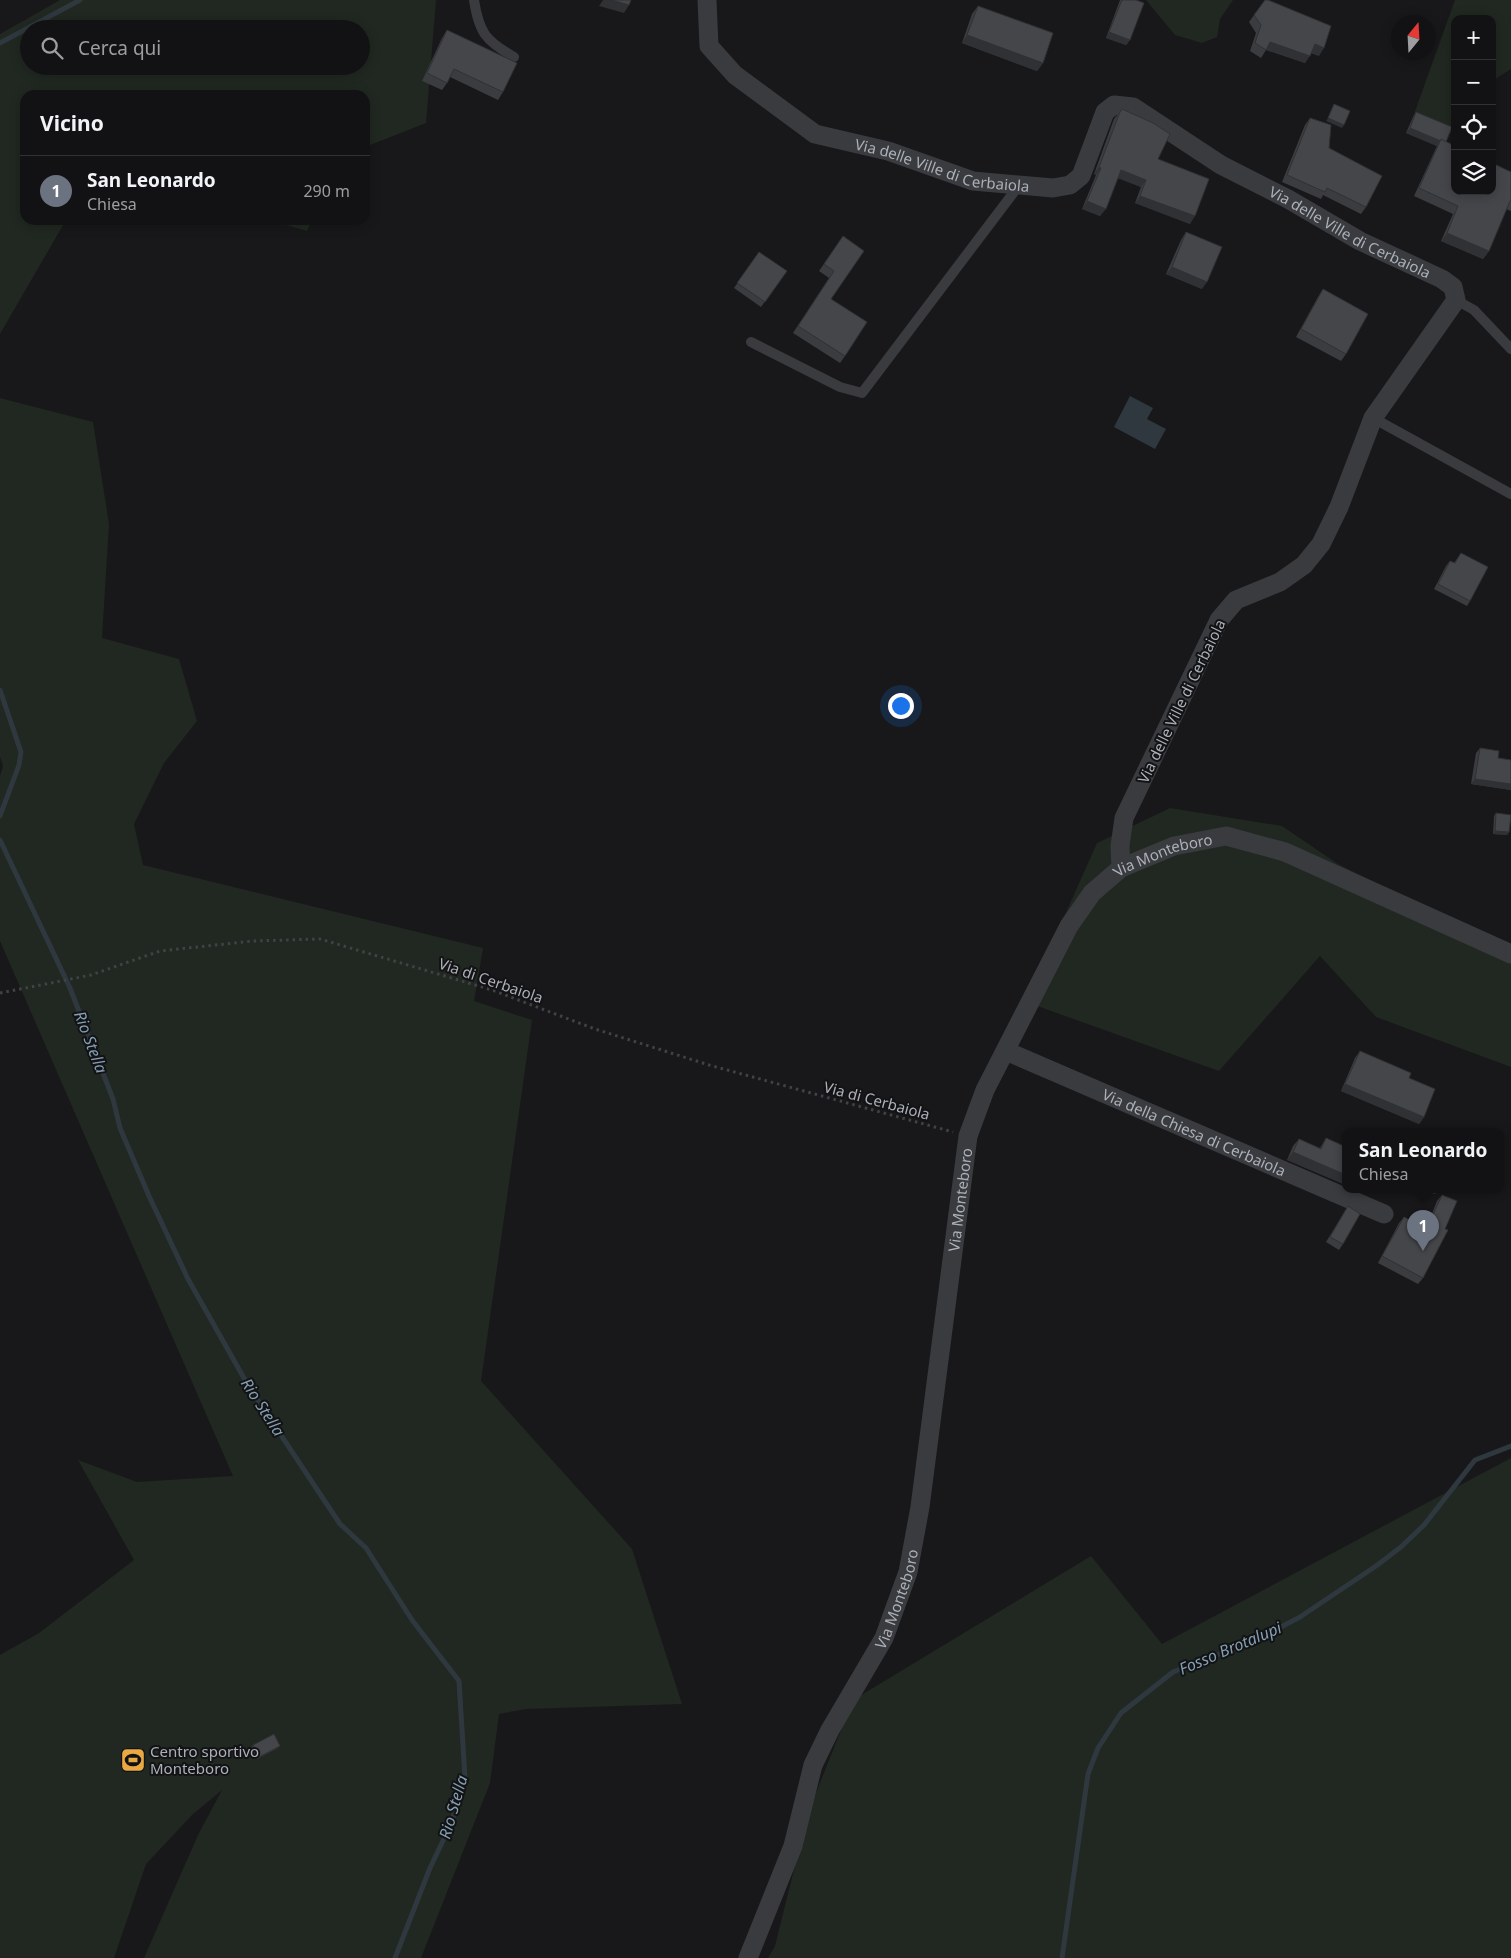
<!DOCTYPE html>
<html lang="it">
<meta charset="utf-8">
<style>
body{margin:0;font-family:"Noto Sans",sans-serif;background:#1b1b1d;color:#f1f3f6}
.controls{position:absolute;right:15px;top:15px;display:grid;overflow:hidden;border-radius:10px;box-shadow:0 2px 12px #0003}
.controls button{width:45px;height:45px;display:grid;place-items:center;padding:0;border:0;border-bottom:1px solid #313234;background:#121214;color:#f1f3f6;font:25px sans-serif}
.compass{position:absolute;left:1391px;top:15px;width:45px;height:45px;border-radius:50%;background:#121214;box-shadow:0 2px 12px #0003;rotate:18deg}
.you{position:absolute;left:900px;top:705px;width:18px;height:18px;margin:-12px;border:4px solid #fff;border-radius:50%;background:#1a73e8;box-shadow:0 0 0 8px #1a73e833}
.badge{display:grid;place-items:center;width:32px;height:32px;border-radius:50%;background:#2563eb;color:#fff;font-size:16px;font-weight:700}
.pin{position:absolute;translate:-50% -41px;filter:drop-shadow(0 1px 2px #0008)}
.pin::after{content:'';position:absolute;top:26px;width:18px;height:15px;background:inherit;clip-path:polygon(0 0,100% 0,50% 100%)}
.popup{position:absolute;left:1342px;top:1128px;width:162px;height:65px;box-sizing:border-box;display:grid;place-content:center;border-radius:10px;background:#121214;filter:drop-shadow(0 1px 4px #0005);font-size:16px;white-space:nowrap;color:#9c9ea0}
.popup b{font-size:19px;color:#f1f3f6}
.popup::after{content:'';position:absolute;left:50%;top:100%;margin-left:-10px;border:10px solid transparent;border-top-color:#121214}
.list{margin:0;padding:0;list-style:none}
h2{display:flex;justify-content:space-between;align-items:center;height:65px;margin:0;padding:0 20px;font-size:21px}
h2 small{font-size:16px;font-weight:400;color:#9c9ea0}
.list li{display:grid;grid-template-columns:32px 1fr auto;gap:15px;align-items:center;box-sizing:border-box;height:70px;padding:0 20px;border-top:1px solid #313234}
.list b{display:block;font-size:19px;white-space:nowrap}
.list p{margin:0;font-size:16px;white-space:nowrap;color:#9c9ea0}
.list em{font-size:16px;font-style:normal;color:#9c9ea0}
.icon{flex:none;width:28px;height:28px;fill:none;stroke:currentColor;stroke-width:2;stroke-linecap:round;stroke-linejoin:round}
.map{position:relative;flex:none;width:1511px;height:1958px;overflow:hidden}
.search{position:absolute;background:#121214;box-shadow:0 2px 12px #0003;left:20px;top:20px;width:350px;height:55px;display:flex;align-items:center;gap:12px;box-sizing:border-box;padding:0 18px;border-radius:28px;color:#9c9ea0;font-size:19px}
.panel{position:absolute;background:#121214;box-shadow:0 2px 12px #0003;left:20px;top:90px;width:350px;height:135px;border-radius:15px}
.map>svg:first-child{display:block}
.green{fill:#202821;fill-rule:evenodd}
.water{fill:#2f383e}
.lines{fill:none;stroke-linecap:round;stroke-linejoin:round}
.stream{stroke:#2f383e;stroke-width:5}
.path{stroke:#404246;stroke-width:3;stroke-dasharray:2.5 4;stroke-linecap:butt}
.service{stroke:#393b3f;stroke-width:10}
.minor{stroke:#393b3f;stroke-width:19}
.wall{fill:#3b3c40}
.shaded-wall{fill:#303134}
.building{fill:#45464a;stroke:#303134}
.labels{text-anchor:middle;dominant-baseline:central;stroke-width:4;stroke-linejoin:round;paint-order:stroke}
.street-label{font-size:15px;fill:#abb0b9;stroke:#131315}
.poi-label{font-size:15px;fill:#abb0b9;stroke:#131315;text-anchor:start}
.water-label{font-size:16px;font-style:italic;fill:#849fb2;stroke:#131315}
</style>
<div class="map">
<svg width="1511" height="1958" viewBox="0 0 1511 1958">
<rect width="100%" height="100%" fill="#18181a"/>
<g class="green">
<path d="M60,0H436L426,123L365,147V95H25V220H66L0,334V34ZM29,29H361V66H29Z"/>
<polygon points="1146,0 1233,0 1220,19 1217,37 1202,43 1175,35"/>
<polygon points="1455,0 1511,0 1511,69 1492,81 1492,19 1455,19 1455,122 1448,132 1413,117"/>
<polygon points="269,220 312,220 307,231"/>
<polygon points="0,398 93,422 109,524 102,638 179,659 197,721 164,763 134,824 143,865 483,948 474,1001 532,1020 481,1381 632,1549 682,1704 526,1709 499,1714 490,1783 421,1958 144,1958 198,1835 222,1790 192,1815 146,1864 114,1958 0,1958 0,1655 39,1633 134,1560 78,1460 137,1482 233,1476 0,941 0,776 3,766 0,757"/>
<polygon points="1170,808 1282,826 1338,864 1511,952 1511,1067 1376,1017 1320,956 1219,1071 1026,1002 1097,843"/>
<polygon points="1511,1458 1511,1958 768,1958 775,1946 808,1813 853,1700 1091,1556 1162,1644"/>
</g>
<polygon class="water" points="1130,396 1153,408 1147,419 1166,429 1155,449 1114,427"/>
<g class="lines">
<g class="stream">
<polyline points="0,43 80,0"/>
<polyline points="0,690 21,752 19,765 0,816"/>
<polyline points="0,840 70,988 113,1099 120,1128 149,1196 188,1279 249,1387 340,1524 366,1548 412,1620 459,1681 465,1778 451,1824 430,1868 395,1958"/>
<polyline points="1062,1958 1088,1774 1098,1748 1121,1713 1173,1672 1260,1638 1300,1617 1376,1566 1401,1547 1424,1525 1475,1460 1511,1446"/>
</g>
<polyline class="path" points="0,993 91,975 160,951 253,941 320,939 492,990 595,1029 709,1065 953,1132"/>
<g class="service">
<path d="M474,0C479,33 486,41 514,57"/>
<polyline points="1456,300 1474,310 1511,349"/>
<polyline points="751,342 840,387 862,393 1020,184"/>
<polyline points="1373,418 1511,494"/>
</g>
<g class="minor">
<path id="s1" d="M707,0L709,46L735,75L815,134L888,151L973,181L1053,188L1070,185L1081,176L1105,112L1114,105L1133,107L1221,165L1288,199L1360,241L1442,279L1453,287L1456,300L1373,418L1339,507L1321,544L1304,565L1280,582L1236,600L1219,620L1124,818L1120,846L1121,868"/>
<path id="s2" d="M1006,1051L1384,1214"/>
<path id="s3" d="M748,1958L793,1846L813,1765L830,1730L884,1638L908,1572L920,1507L968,1136L985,1090L1069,926L1092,893L1121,868L1174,846L1226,836L1285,852L1511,954"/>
</g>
</g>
<g class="wall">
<polygon points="1120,0 1136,0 1130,40 1126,45 1106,38"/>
<polygon points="1265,0 1319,56 1311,53 1305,63 1266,50 1261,58 1250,51 1256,33 1249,22"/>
<polygon points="978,6 1043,63 1037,71 962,43 972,14"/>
<polygon points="447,30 503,92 498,100 450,77 447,83 442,90 422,81 442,38"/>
<polygon points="1120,112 1158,159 1190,224 1135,203 1141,187 1118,178 1100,216 1082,209 1096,175 1094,174 1114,119"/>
<polygon points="1416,112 1446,142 1511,172 1511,211 1506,209 1489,251 1483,259 1441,241 1453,214 1414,196 1437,146 1406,133 1413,117"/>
<polygon points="1310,118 1366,207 1361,214 1323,195 1321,199 1282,182 1305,125"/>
<polygon points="1186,232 1202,289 1166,274 1181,240"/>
<polygon points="843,236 831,299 845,356 840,363 793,333 829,278 819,271"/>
<polygon points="759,252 787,271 761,307 734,288"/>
<polygon points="1323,289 1346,354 1341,361 1296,337 1318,297"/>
<polygon points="1461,553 1470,601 1467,606 1434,589 1446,566 1450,561 1454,563"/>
<polygon points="1480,748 1498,758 1511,760 1511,790 1471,784 1476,753"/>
<polygon points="1496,813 1509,832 1507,835 1493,834 1494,816"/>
<polygon points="1360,1051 1409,1078 1424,1117 1419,1124 1341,1091 1355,1058"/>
<polygon points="1326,1138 1346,1147 1346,1185 1287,1160 1293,1146 1299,1139 1320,1148"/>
<polygon points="1424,1190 1438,1190 1435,1194"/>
<polygon points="1442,1195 1423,1278 1418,1284 1378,1263 1399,1223 1404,1217 1417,1223 1421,1216 1429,1221 1437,1201"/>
<polygon points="1348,1206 1343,1244 1339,1250 1326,1242"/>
<polygon points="253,1745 278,1748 257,1759 251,1748"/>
</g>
<g class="shaded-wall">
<polygon points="603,0 611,0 629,5 624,13 599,6"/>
<polygon points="1109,32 1130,40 1126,45 1106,38"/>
<polygon points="967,35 1043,63 1037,71 962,43"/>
<polygon points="1270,42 1310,56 1305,63 1265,49"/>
<polygon points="1315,44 1324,48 1319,56 1309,52"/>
<polygon points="1328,118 1344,125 1342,128 1326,121"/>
<polygon points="1410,128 1440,141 1437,146 1406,133"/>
<polygon points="1099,167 1101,168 1096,175 1094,174"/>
<polygon points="1121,170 1146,180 1141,187 1115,177"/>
<polygon points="1140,196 1195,216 1190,224 1135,203"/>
<polygon points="1087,201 1106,209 1100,216 1082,209"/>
<polygon points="1447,233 1489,251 1483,259 1441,241"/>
<polygon points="1172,267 1207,282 1202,289 1166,274"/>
<polygon points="1475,779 1511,784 1511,790 1471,784"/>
<polygon points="1495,831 1509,832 1507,835 1493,834"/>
<polygon points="1345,1084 1424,1117 1419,1124 1341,1091"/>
<polygon points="1293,1152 1346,1175 1346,1185 1287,1160"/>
<polygon points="280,1746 278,1748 257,1759 259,1757"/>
</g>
<g class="building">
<polygon points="611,0 631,0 629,5"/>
<polygon points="1122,0 1136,0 1144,3 1130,40 1109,32"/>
<polygon points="1265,0 1268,0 1331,26 1324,48 1315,44 1310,56 1270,42 1266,50 1255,43 1261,25 1254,15"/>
<polygon points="978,6 1053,33 1043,63 967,35"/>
<polygon points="447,30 517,63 503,92 454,69 447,83 427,73"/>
<polygon points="1334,104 1350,111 1344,125 1328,118"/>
<polygon points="1122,109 1153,123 1170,134 1158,159 1209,179 1195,216 1140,196 1146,180 1121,170 1106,209 1087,201 1101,168 1099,167 1120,112"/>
<polygon points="1416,112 1452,127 1446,142 1441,139 1441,141 1410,128"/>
<polygon points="1310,118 1331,125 1329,148 1382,176 1366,207 1327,188 1325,192 1287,175"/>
<polygon points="1441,139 1455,146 1455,191 1492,191 1492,163 1511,172 1511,201 1510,201 1489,251 1447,233 1458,206 1419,188"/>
<polygon points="1186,232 1222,247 1207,282 1172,267"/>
<polygon points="843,236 864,251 831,299 867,322 845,356 798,326 834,271 824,264"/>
<polygon points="759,252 787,271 765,302 737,283"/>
<polygon points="1323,289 1368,314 1346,354 1301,329"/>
<polygon points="1461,553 1488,567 1470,601 1438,584 1450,561 1455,563"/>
<polygon points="1480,748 1499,751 1498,758 1511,760 1511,784 1475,779"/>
<polygon points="1496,813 1511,815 1509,832 1495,831"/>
<polygon points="1360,1051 1411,1073 1409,1078 1435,1089 1424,1117 1345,1084"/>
<polygon points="1326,1138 1346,1147 1346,1175 1293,1152 1299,1139 1321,1149"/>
<polygon points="1442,1195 1457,1201 1445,1229 1448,1230 1423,1278 1382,1256 1404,1217 1417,1224 1421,1216 1430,1221"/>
<polygon points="1348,1206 1360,1214 1343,1244 1330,1237"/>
<polygon points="274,1734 280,1746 259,1757 253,1745"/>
</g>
<defs>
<symbol id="stadium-square" viewBox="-11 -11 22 22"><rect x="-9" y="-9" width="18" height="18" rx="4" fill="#e9a842" stroke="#131315"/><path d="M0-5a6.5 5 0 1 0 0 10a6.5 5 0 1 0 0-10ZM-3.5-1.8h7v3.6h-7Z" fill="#111"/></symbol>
</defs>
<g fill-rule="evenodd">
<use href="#stadium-square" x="119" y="1746" width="28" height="28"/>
</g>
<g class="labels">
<g class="street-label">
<text stroke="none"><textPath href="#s1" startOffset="316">Via delle Ville di Cerbaiola</textPath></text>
<text stroke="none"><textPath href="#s1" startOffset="811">Via delle Ville di Cerbaiola</textPath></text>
<text transform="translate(1181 701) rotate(-64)">Via delle Ville di Cerbaiola</text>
<text stroke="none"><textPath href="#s3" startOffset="1216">Via Monteboro</textPath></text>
<text transform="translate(491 980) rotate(19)">Via di Cerbaiola</text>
<text transform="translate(877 1100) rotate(15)">Via di Cerbaiola</text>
<text stroke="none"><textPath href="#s2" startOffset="205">Via della Chiesa di Cerbaiola</textPath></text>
<text stroke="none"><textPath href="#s3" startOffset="796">Via Monteboro</textPath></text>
<text stroke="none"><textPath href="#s3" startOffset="391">Via Monteboro</textPath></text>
</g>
<g class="poi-label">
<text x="150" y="1751">Centro sportivo<tspan x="150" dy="17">Monteboro</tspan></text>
</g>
<g class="water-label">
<text transform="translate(91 1042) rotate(69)">Rio Stella</text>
<text transform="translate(263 1407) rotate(57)">Rio Stella</text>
<text transform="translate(1230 1648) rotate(-23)">Fosso Brotalupi</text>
<text transform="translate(453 1807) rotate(-74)">Rio Stella</text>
</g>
</g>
</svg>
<div class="controls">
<button>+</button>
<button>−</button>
<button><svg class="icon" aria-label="locate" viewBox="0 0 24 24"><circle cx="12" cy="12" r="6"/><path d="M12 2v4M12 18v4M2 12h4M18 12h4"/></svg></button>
<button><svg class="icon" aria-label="layers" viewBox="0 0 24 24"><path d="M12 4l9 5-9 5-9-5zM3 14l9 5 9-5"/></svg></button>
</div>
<svg class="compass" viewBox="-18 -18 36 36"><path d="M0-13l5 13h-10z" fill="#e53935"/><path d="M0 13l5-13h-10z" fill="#9c9ea0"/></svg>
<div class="you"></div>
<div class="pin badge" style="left:1423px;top:1251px;background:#6b7280">1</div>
<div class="popup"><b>San Leonardo</b>Chiesa</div>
<div class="search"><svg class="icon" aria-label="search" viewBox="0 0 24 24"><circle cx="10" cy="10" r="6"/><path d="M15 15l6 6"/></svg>Cerca qui</div>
<section class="panel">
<h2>Vicino<small></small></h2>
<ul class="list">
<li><span class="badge" style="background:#6b7280">1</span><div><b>San Leonardo</b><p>Chiesa</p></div><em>290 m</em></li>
</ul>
</section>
</div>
